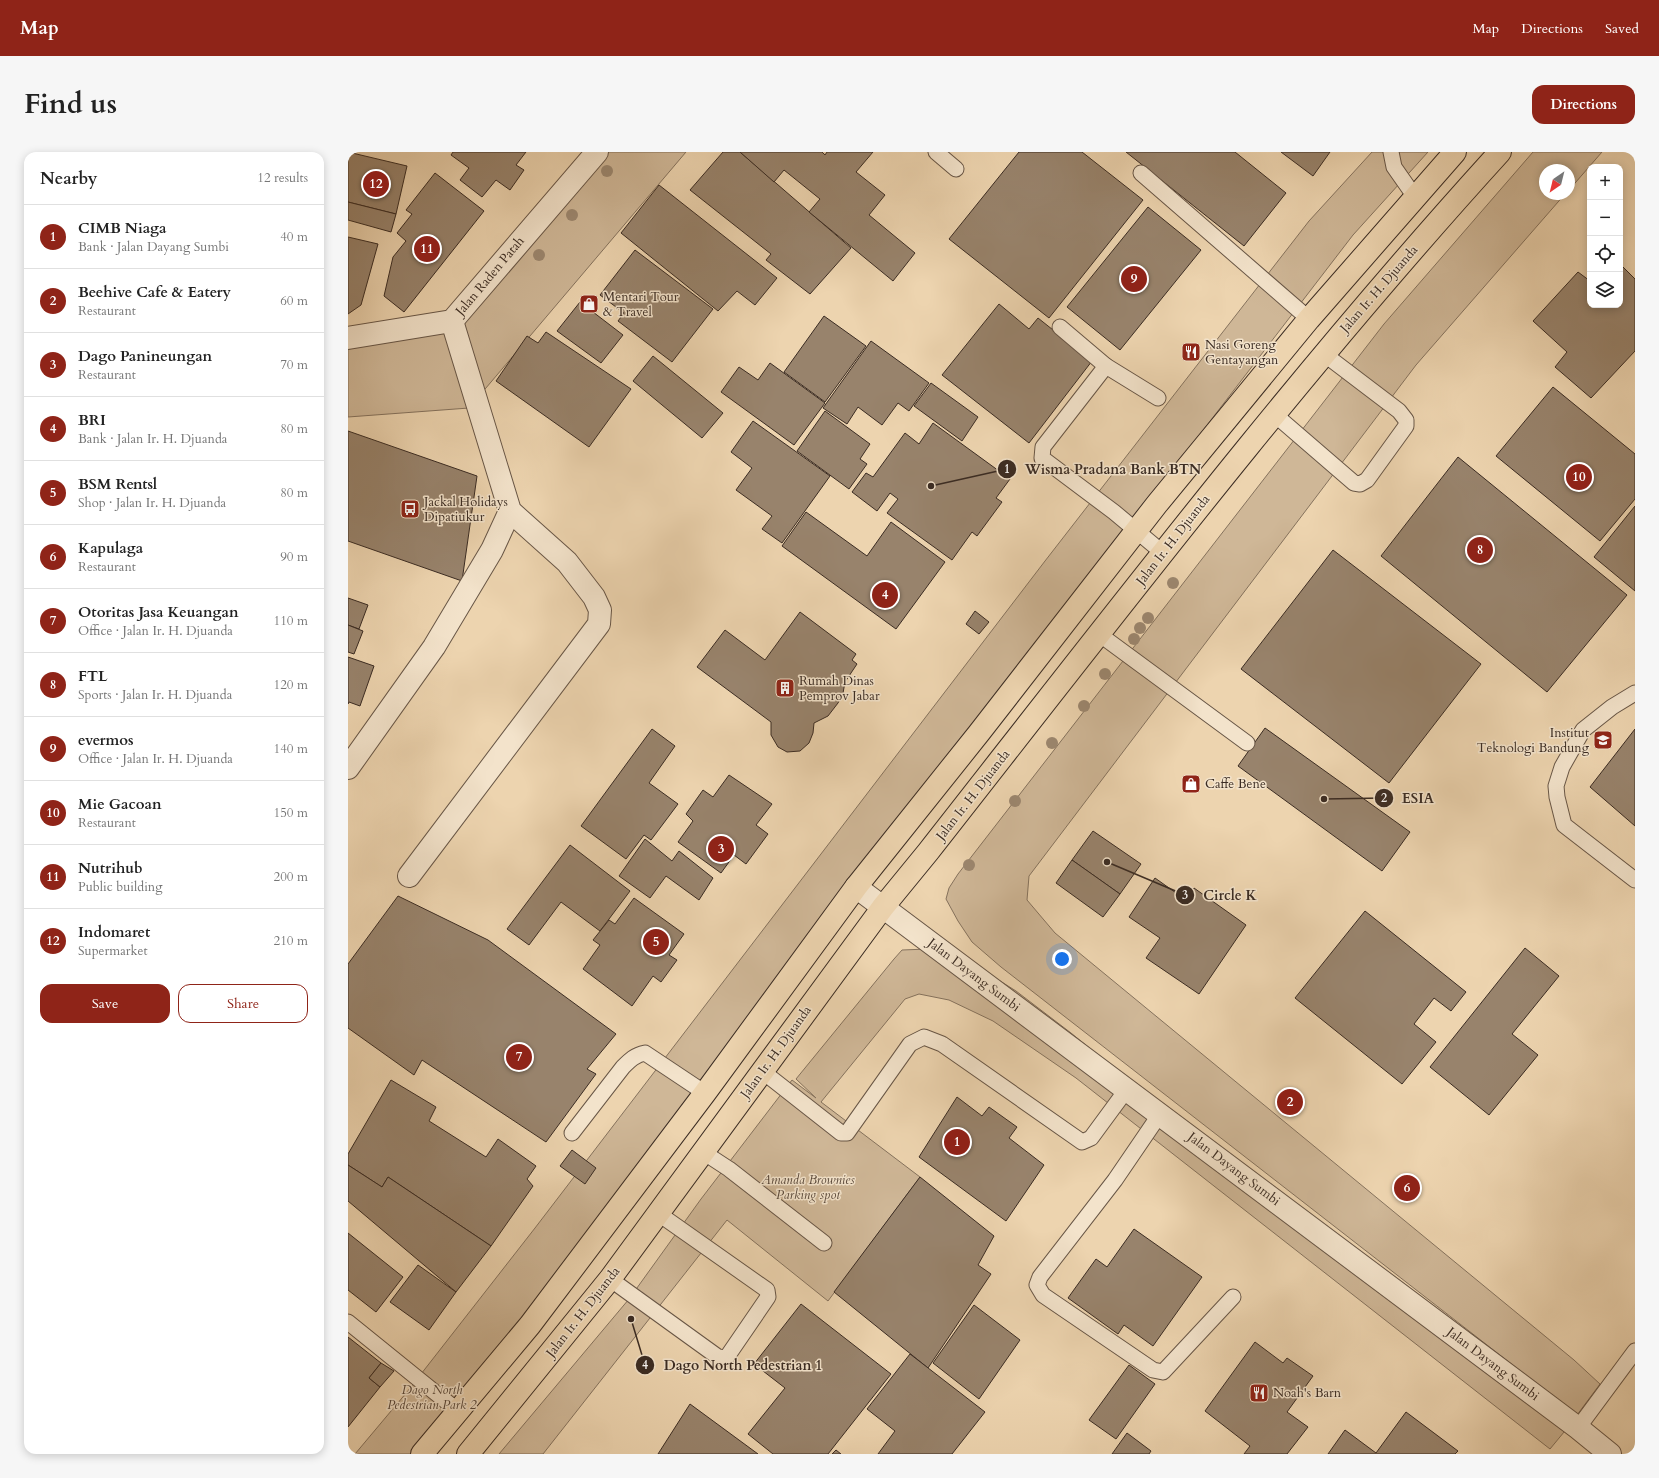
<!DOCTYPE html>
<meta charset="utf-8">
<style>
body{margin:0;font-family:Cardo,serif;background:#f6f6f6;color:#222}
.controls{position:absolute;right:12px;top:12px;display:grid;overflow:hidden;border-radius:8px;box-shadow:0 2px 10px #0003}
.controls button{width:36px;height:36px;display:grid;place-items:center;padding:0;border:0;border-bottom:1px solid #e0e0e0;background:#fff;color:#222;font:20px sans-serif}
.compass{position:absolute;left:1191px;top:12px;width:36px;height:36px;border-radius:50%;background:#fff;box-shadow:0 2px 10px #0003;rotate:215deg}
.you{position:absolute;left:714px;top:807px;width:14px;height:14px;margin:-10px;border:3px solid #fff;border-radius:50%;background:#1a73e8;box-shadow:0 0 0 6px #1a73e833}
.badge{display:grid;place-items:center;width:26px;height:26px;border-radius:50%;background:#8f2418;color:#fff;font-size:13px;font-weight:700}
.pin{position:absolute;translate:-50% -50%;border:2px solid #fff;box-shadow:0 1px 4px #0006}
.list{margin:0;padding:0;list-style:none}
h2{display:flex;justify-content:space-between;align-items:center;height:52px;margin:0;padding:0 16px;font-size:17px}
h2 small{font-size:13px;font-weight:400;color:#767676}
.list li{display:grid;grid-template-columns:26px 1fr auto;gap:12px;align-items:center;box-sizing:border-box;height:64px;padding:0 16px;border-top:1px solid #e0e0e0}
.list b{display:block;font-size:15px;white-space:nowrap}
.list p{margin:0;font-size:13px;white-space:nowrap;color:#767676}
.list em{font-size:13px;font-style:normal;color:#767676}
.actions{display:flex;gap:8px;padding:12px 16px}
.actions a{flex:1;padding:9px 0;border:1px solid #8f2418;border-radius:12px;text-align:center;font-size:14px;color:#8f2418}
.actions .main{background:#8f2418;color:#fff}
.icon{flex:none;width:22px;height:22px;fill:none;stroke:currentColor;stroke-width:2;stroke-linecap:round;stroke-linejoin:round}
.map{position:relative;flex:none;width:1287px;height:1302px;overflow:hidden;border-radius:12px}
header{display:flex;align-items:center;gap:24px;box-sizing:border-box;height:56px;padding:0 20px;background:#8f2418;color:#fff}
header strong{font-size:19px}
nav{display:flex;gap:22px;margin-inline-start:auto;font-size:14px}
.intro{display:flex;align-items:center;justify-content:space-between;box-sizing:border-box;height:96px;padding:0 24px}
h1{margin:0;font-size:28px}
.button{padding:10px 18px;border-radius:12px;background:#8f2418;color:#fff;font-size:14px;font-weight:700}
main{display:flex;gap:24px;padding:0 24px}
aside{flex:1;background:#fff;border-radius:12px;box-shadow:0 2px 10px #0003}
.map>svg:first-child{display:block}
.green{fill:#cfb797;stroke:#85725d}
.building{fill:#98836c;stroke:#3b2c23}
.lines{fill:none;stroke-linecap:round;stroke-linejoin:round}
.service-casing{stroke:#685646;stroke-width:17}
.minor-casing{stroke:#685646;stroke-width:24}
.tertiary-casing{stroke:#685646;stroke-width:24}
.primary-casing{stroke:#3b2c23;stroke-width:24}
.service{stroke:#f3e3cb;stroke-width:15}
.minor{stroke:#f3e3cb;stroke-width:22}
.tertiary{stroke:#f3e3cb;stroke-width:22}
.primary{stroke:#edd4af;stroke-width:22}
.tree{fill:#9c876f}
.labels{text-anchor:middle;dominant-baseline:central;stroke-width:3;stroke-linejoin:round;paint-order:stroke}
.street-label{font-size:13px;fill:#3b2c23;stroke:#f3e3cb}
.poi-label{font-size:13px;fill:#3b2c23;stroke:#f3e3cb;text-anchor:start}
.park-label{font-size:13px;font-style:italic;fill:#59483a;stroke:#f3e3cb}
.leader{fill:none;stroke:#3b2c23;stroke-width:1.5}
.callout-dot{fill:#3b2c23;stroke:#f3e3cb;stroke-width:1.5}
.mark-label{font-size:12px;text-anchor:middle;font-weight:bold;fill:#fff}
.callout-label{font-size:14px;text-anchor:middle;font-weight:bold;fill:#3b2c23;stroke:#f3e3cb;stroke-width:3;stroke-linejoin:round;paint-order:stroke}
</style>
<header>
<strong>Map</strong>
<nav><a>Map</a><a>Directions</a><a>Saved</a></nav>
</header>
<div class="intro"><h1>Find us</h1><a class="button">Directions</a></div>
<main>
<aside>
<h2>Nearby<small>12 results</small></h2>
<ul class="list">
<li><span class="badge">1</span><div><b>CIMB Niaga</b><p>Bank · Jalan Dayang Sumbi</p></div><em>40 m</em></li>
<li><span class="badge">2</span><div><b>Beehive Cafe &amp; Eatery</b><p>Restaurant</p></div><em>60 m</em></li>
<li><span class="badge">3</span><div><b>Dago Panineungan</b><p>Restaurant</p></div><em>70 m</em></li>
<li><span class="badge">4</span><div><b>BRI</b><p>Bank · Jalan Ir. H. Djuanda</p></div><em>80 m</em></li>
<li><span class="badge">5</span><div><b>BSM Rentsl</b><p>Shop · Jalan Ir. H. Djuanda</p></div><em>80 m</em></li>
<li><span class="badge">6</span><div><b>Kapulaga</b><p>Restaurant</p></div><em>90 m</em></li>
<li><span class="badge">7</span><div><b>Otoritas Jasa Keuangan</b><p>Office · Jalan Ir. H. Djuanda</p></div><em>110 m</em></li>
<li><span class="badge">8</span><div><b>FTL</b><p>Sports · Jalan Ir. H. Djuanda</p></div><em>120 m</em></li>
<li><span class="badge">9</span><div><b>evermos</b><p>Office · Jalan Ir. H. Djuanda</p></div><em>140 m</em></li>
<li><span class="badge">10</span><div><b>Mie Gacoan</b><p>Restaurant</p></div><em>150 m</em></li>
<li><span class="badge">11</span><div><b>Nutrihub</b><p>Public building</p></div><em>200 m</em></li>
<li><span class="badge">12</span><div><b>Indomaret</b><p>Supermarket</p></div><em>210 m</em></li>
</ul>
<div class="actions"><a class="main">Save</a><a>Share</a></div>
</aside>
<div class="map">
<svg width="1287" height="1302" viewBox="0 0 1287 1302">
<rect width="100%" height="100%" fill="#edd4af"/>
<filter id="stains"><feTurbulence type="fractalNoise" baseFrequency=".005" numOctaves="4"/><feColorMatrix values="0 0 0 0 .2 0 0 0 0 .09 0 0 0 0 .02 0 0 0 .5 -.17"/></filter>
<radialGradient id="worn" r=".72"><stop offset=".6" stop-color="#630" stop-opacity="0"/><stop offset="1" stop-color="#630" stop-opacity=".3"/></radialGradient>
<g class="green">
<polygon points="259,0 338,0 121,256 0,265 0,197 106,179"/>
<polygon points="1024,0 1080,0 1005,83 102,1259 66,1302 7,1302 59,1240 187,1076 697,409 961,69"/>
<polygon points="1185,0 1254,0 1221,38 1221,18 1197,18 1197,42 1217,42 1068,213 681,724 679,748 707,781 1226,1208 1252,1232 1229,1263 653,815 624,790 610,769 598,747 601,736 610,722 1036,172"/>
<polygon points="580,797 617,807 668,839 723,881 837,974 1221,1274 1202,1297 728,926 645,869 601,848 571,842 557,847 473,950 572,1025 480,1149 379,1068 195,1302 151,1302 281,1147 353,1047 444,928 468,946 448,927 546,807 554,798"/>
</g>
<g class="building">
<polygon points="0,0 59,14 48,62 0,50"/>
<polygon points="105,0 178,0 168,13 176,18 162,38 148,28 134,45 112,28 121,16 103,3"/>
<polygon points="375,0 392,0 503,96 462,142 418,108 423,102 342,38"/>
<polygon points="392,0 474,0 477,3 479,0 525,0 508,20 537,43 521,63 567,101 545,129 461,60 472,47 436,18 426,30"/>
<polygon points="671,0 734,0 795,48 701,166 601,87"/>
<polygon points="778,0 887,0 938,41 896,94"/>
<polygon points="933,0 982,0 965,24"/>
<polygon points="87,21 136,59 56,160 36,144 45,105 58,89 49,81 64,62 58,58"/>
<polygon points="311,33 429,126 407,153 389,139 370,159 273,81"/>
<polygon points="0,50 48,62 43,80 0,68"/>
<polygon points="800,55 853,98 772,198 719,155"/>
<polygon points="0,85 30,92 13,153 0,162"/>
<polygon points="287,98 365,157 324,210 270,169 276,161 252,143"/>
<polygon points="1272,112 1287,127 1287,199 1243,246 1207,215 1219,200 1185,169 1230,120 1242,129 1242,153 1272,153"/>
<polygon points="232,150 275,183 253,211 209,179"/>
<polygon points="651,152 681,177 690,166 744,209 681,291 594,223"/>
<polygon points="476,164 518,194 477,250 436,220"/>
<polygon points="198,180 283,237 241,295 148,229 179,184 190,191"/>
<polygon points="523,189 581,231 561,259 550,251 534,273 510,255 499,272 475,256"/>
<polygon points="305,204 375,261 354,286 285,229"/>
<polygon points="422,211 477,251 446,293 373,240 391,215 410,228"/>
<polygon points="583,231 630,265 614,289 566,254"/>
<polygon points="1205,235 1287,302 1287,347 1252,389 1148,304"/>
<polygon points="477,259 522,292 512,307 519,312 501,337 449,299"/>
<polygon points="405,269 482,324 434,391 414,377 424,364 388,338 404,316 383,300"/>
<polygon points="585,271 662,327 648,346 654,350 629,384 624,380 604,408 539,361 550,347 542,341 529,359 504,340 518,321 525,325 557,281 571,292"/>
<polygon points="0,279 129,324 114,429 0,389"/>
<polygon points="1110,305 1279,443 1199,540 1033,404"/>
<polygon points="1287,354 1287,439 1246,405"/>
<polygon points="458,360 519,404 543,370 597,410 548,477 434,394"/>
<polygon points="985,398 1133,512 1041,631 893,517"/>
<polygon points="0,446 20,453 11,477 0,473"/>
<polygon points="627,459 641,470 631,482 618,472"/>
<polygon points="452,460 508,502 504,508 509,512 497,530 495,541 490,551 480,564 466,571 465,581 461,591 452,599 439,600 430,595 423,583 423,570 349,515 377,478 417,508"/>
<polygon points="0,473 15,479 6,502 0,500"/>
<polygon points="0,505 26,514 12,554 1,550 0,552"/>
<polygon points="917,576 1062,680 1034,719 890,614"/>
<polygon points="304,577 327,594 301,631 330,652 303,688 296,683 278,707 233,674"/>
<polygon points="1287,577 1287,674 1242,635"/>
<polygon points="381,623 424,652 408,673 420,682 398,712 386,703 373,721 330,690 345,669 338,662 355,638 365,645"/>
<polygon points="745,679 793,712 772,742 724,708"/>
<polygon points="297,687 324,709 331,699 365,726 351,748 318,724 302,746 271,724"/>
<polygon points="222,693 282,739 252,779 213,750 181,793 159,777"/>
<polygon points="724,708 772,742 755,765 708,731"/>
<polygon points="807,726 838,748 846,736 898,773 851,842 798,806 812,786 781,765"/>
<polygon points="50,744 140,788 268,882 239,917 248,922 198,990 74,908 66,923 0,876 0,812"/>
<polygon points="286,746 336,782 321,803 329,808 313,830 305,824 284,854 235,817 252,793 245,788 261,768 267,772"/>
<polygon points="1017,759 1118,840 1103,859 1086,846 1066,872 1088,890 1054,932 947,846"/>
<polygon points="1177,796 1211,824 1164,882 1190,903 1141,963 1082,915"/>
<polygon points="43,928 88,955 81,969 138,1005 150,987 188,1014 179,1027 185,1034 143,1094 40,1025 34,1035 0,1013 0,1002"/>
<polygon points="609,945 634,964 641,955 669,975 661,986 696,1013 658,1069 571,1005"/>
<polygon points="224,998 248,1016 237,1032 212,1014"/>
<polygon points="0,1013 34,1035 40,1025 143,1094 108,1140 0,1049"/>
<polygon points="572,1025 646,1084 630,1113 643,1122 580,1216 486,1140"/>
<polygon points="786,1077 854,1125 805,1194 776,1173 770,1182 720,1146 748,1107 759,1115"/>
<polygon points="0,1081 55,1125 28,1160 0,1138"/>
<polygon points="70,1113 108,1140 81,1178 42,1150"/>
<polygon points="453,1152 543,1222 480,1302 425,1302 400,1282 437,1236 406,1212"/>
<polygon points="626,1153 672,1188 631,1247 585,1211"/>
<polygon points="0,1185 33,1211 21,1226 32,1235 0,1275"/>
<polygon points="907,1190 935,1211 939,1206 965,1224 939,1260 960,1275 939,1302 896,1302 902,1294 857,1259"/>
<polygon points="562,1202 637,1260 604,1302 530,1302 547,1279 519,1257"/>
<polygon points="33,1211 46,1219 32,1235 21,1226"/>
<polygon points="781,1213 807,1232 768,1287 741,1268"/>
<polygon points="342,1252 410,1302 310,1302"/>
<polygon points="1058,1260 1110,1299 1107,1302 980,1302 997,1278 1028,1301"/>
<polygon points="779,1281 803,1299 801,1302 764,1302"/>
<polygon points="488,1298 493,1302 484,1302"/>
</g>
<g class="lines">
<defs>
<g id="service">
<polyline points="588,0 608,17"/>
<polyline points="1043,0 1046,15 1067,45"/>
<polyline points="793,21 961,167"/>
<polyline points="712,175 758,214"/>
<polyline points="810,246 758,214 695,295 694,306 766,360 815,401"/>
<polyline points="926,262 1006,331 1012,332 1019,328 1058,274 1058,268 1051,259 976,202"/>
<polyline points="751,482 899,591"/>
<polyline points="1287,541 1264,555 1235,578 1214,615 1208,634 1209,645 1216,673 1287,728"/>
<polyline points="414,919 493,981 499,981 562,892 576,885 594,892 734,990 743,986 779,937"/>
<polyline points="812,962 767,1028 692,1125 689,1133 695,1143 805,1218 815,1220 885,1145"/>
<path d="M224,981L275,915C282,908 287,903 297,901L357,941"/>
<polyline points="355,1000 381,1017 476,1091"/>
<polyline points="262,1127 370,1205 378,1206 381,1202 420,1145 419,1138 311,1062"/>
<polyline points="0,1170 110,1259"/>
<polyline points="1230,1276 1287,1199"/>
</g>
<g id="minor">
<polyline points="0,186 104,169 249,0"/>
<polyline points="0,616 86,495 144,398 162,359"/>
<polyline points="61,724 251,472 252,458 246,445 219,410 162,359 104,169"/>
</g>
<polyline id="tertiary" points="508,735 1230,1276 1262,1302"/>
<g id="primary">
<polyline points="74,1302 182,1173 357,941 508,735 631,581 809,352 961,167 1107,0"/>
<path d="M120,1302L262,1127L535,755L580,700C766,463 949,223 1152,0"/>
</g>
</defs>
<use href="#service" class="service-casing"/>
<use href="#minor" class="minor-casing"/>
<use href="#tertiary" class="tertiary-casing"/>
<use href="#primary" class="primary-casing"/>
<use href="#service" class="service"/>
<use href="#minor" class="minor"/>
<use href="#tertiary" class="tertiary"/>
<use href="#primary" class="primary"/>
</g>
<g class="tree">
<circle cx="259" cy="19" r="6"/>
<circle cx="224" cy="63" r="6"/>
<circle cx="191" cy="103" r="6"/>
<circle cx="825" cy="431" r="6"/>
<circle cx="800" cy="466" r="6"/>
<circle cx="792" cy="476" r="6"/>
<circle cx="786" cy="487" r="6"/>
<circle cx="757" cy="522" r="6"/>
<circle cx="736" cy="554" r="6"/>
<circle cx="704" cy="591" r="6"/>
<circle cx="667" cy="649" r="6"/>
<circle cx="621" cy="713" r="6"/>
</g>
<defs>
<symbol id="shop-square" viewBox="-11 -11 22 22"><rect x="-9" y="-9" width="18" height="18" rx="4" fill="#8f2418" stroke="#f3e3cb"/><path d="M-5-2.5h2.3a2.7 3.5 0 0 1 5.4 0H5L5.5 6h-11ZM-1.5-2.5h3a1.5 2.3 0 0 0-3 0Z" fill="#fff"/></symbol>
<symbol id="restaurant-square" viewBox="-11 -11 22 22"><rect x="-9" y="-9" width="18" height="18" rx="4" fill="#8f2418" stroke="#f3e3cb"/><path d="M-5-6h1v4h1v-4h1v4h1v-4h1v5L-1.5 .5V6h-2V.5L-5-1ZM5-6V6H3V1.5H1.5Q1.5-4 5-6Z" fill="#fff"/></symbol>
<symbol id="bus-square" viewBox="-11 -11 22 22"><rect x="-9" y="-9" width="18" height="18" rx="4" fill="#8f2418" stroke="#f3e3cb"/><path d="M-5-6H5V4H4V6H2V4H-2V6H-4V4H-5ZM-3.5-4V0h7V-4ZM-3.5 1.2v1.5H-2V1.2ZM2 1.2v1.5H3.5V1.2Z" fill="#fff"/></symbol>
<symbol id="building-square" viewBox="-11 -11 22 22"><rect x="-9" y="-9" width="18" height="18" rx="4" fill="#8f2418" stroke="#f3e3cb"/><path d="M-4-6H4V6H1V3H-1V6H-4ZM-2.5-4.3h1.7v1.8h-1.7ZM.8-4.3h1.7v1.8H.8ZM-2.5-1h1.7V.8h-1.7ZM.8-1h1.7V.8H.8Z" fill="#fff"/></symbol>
<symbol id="university-square" viewBox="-11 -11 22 22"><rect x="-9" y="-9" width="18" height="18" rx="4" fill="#8f2418" stroke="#f3e3cb"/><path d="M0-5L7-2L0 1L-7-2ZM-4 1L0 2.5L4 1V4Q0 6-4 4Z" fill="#fff"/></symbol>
</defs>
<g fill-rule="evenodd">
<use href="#shop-square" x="230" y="141" width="22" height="22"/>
<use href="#restaurant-square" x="832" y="189" width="22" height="22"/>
<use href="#bus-square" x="51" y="346" width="22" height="22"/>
<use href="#building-square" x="426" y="525" width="22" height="22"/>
<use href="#university-square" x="1244" y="577" width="22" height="22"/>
<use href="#shop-square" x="832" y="621" width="22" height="22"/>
<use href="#restaurant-square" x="900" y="1230" width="22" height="22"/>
</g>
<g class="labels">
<g class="street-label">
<text transform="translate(142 124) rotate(-50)">Jalan Raden Patah</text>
<text transform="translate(1031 137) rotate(-49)">Jalan Ir. H. Djuanda</text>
<text transform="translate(825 388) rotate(-52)">Jalan Ir. H. Djuanda</text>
<text transform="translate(625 643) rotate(-52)">Jalan Ir. H. Djuanda</text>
<text transform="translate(626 823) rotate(37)">Jalan Dayang Sumbi</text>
<text transform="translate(428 900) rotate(-54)">Jalan Ir. H. Djuanda</text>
<text transform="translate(886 1017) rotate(37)">Jalan Dayang Sumbi</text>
<text transform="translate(235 1160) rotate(-52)">Jalan Ir. H. Djuanda</text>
<text transform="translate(1145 1212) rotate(37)">Jalan Dayang Sumbi</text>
</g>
<g class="poi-label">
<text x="255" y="145">Mentari Tour<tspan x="255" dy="15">&amp; Travel</tspan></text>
<text x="857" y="193">Nasi Goreng<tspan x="857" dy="15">Gentayangan</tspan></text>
<text x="76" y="350">Jackal Holidays<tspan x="76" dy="15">Dipatiukur</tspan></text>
<text x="451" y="529">Rumah Dinas<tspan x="451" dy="15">Pemprov Jabar</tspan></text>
<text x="1241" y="581" text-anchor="end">Institut<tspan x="1241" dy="15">Teknologi Bandung</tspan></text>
<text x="857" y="632">Caffe Bene</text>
<text x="925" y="1241">Noah's Barn</text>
</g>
<g class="park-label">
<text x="460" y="1028">Amanda Brownies<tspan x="460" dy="15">Parking spot</tspan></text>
<text x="84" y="1238">Dago North<tspan x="84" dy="15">Pedestrian Park 2</tspan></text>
</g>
</g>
<path class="leader" d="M583 334L659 317M976 647L1036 646M759 710L837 743M283 1167L297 1213"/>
<g class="callout-dot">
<circle cx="583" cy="334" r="4"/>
<circle cx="976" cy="647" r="4"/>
<circle cx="759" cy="710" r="4"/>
<circle cx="283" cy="1167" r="4"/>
<circle cx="659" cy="317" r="10"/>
<circle cx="1036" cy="646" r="10"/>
<circle cx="837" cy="743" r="10"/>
<circle cx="297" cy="1213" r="10"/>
</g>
<g class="mark-label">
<text x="659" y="321">1</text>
<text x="1036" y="650">2</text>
<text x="837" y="747">3</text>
<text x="297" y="1217">4</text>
</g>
<g class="callout-label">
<text x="765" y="322">Wisma Pradana Bank BTN</text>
<text x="1070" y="651">ESIA</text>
<text x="882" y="748">Circle K</text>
<text x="395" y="1218">Dago North Pedestrian 1</text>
</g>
<rect width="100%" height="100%" filter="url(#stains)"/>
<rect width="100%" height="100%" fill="url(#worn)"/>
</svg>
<div class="controls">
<button>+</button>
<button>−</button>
<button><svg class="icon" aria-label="locate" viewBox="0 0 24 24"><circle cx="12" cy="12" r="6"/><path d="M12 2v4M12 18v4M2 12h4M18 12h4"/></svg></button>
<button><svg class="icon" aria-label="layers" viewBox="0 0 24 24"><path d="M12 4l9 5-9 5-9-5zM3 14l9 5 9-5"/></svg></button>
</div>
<svg class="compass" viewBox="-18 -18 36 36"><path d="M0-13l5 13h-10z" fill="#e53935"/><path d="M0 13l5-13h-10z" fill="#767676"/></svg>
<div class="you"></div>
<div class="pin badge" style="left:609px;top:990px">1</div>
<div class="pin badge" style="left:942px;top:950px">2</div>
<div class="pin badge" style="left:373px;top:697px">3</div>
<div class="pin badge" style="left:537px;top:443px">4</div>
<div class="pin badge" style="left:308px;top:790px">5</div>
<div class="pin badge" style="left:1059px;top:1036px">6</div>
<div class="pin badge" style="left:171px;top:905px">7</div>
<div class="pin badge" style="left:1132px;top:398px">8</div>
<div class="pin badge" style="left:786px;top:127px">9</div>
<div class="pin badge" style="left:1231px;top:325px">10</div>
<div class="pin badge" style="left:79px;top:97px">11</div>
<div class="pin badge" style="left:28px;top:32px">12</div>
</div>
</main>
